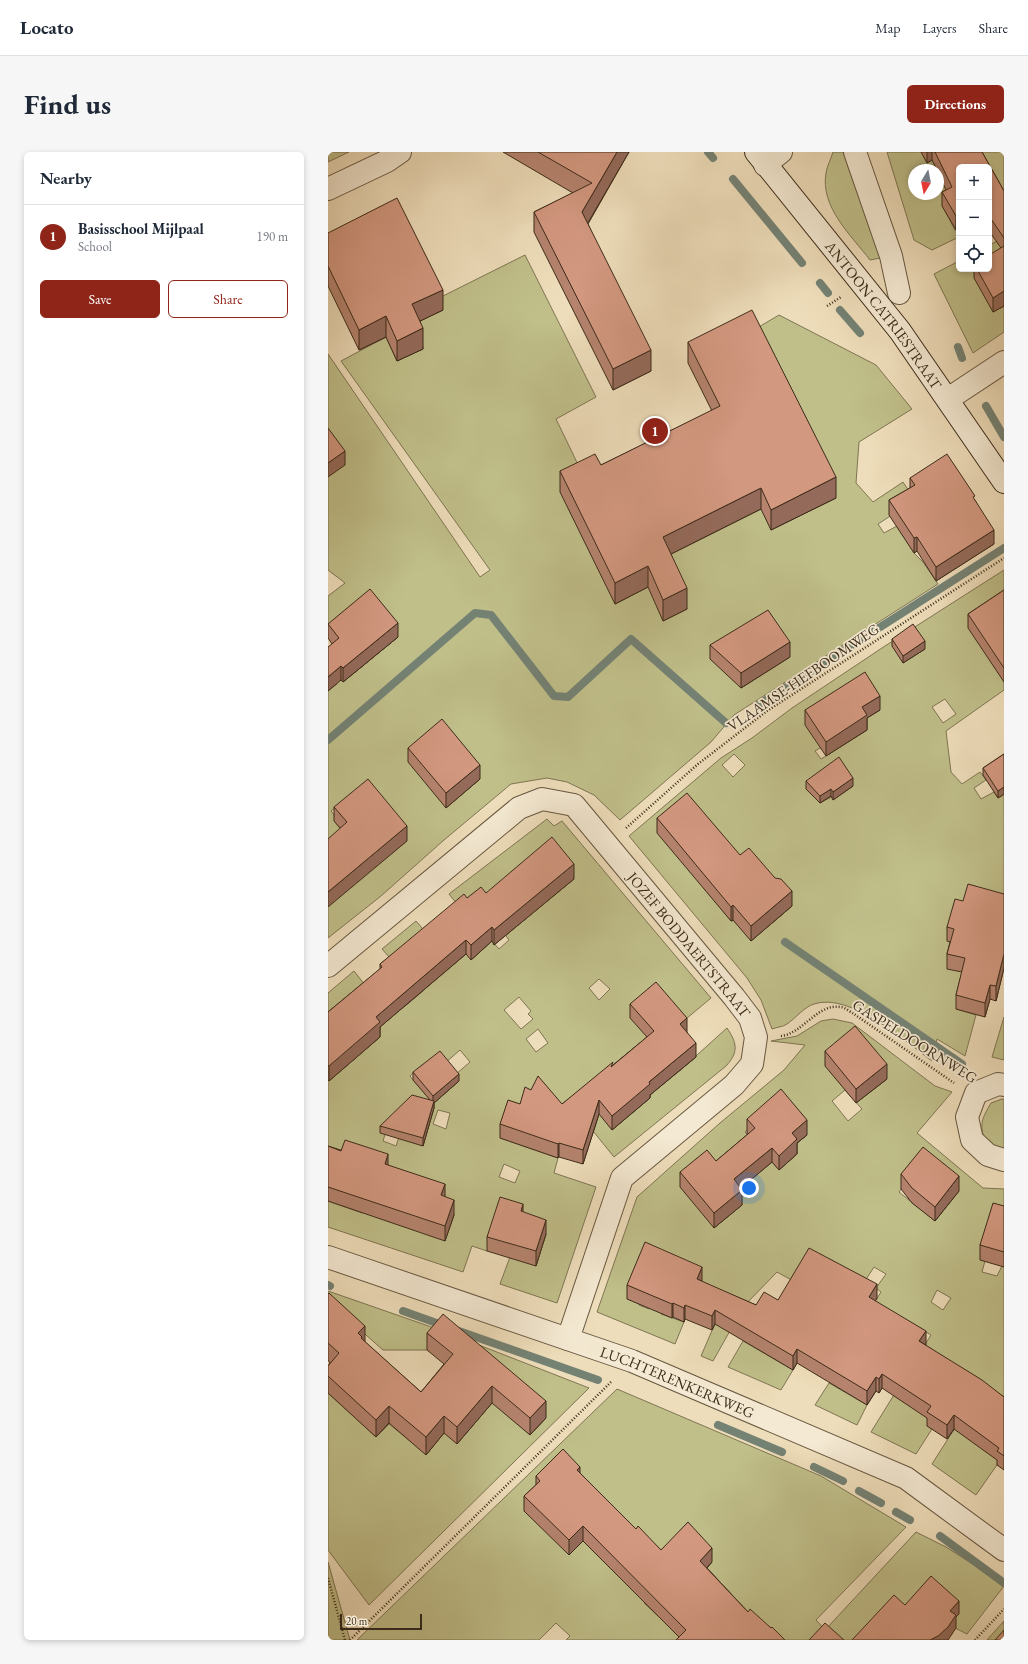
<!DOCTYPE html>
<meta charset="utf-8">
<style>
body{margin:0;font-family:"EB Garamond",serif;background:#f6f6f7;color:#1f2937}
.controls{position:absolute;right:12px;top:12px;display:grid;overflow:hidden;border-radius:6px;box-shadow:0 2px 6px #0003}
.controls button{width:36px;height:36px;display:grid;place-items:center;padding:0;border:0;border-bottom:1px solid #e0e1e3;background:#fff;color:#1f2937;font:20px sans-serif}
.compass{position:absolute;left:580px;top:12px;width:36px;height:36px;border-radius:50%;background:#fff;box-shadow:0 2px 6px #0003;rotate:190deg}
.scale{position:absolute;left:12px;bottom:10px;width:82px;box-sizing:border-box;padding-left:4px;border:2px solid #3c2b19;border-top:0;font-size:11px;line-height:14px;white-space:nowrap;color:#3c2b19;-webkit-text-stroke:3px #f4e9d2;paint-order:stroke}
.you{position:absolute;left:421px;top:1036px;width:14px;height:14px;margin:-10px;border:3px solid #fff;border-radius:50%;background:#1a73e8;box-shadow:0 0 0 6px #1a73e833}
.badge{display:grid;place-items:center;width:26px;height:26px;border-radius:50%;background:#8f2418;color:#fff;font-size:13px;font-weight:700}
.pin{position:absolute;translate:-50% -50%;border:2px solid #fff;box-shadow:0 1px 4px #0006}
.list{margin:0;padding:0;list-style:none}
h2{display:flex;justify-content:space-between;align-items:center;height:52px;margin:0;padding:0 16px;font-size:17px}
h2 small{font-size:13px;font-weight:400;color:#747a83}
.list li{display:grid;grid-template-columns:26px 1fr auto;gap:12px;align-items:center;box-sizing:border-box;height:64px;padding:0 16px;border-top:1px solid #e0e1e3}
.list b{display:block;font-size:15px;white-space:nowrap}
.list p{margin:0;font-size:13px;white-space:nowrap;color:#747a83}
.list em{font-size:13px;font-style:normal;color:#747a83}
.actions{display:flex;gap:8px;padding:12px 16px}
.actions a{flex:1;padding:9px 0;border:1px solid #8f2418;border-radius:6px;text-align:center;font-size:14px;color:#8f2418}
.actions .main{background:#8f2418;color:#fff}
.icon{flex:none;width:22px;height:22px;fill:none;stroke:currentColor;stroke-width:2;stroke-linecap:round;stroke-linejoin:round}
.map{position:relative;flex:none;width:676px;height:1488px;overflow:hidden;border-radius:6px}
header{display:flex;align-items:center;gap:24px;box-sizing:border-box;height:56px;padding:0 20px;background:#fff;border-bottom:1px solid #e0e1e3}
header strong{font-size:19px}
nav{display:flex;gap:22px;margin-inline-start:auto;font-size:14px}
.intro{display:flex;align-items:center;justify-content:space-between;box-sizing:border-box;height:96px;padding:0 24px}
h1{margin:0;font-size:28px}
.button{padding:10px 18px;border-radius:6px;background:#8f2418;color:#fff;font-size:14px;font-weight:700}
main{display:flex;gap:24px;padding:0 24px}
aside{flex:1;background:#fff;border-radius:6px;box-shadow:0 2px 6px #0003}
.map>svg:first-child{display:block}
.green{fill:#c0bf8a;stroke:#7e7552;fill-rule:evenodd}
.lines{fill:none;stroke-linecap:round;stroke-linejoin:round}
.stream{stroke:#748274;stroke-width:8}
.street-casing{stroke:#685841;stroke-width:24}
.secondary-casing{stroke:#3c2b19;stroke-width:24}
.path{stroke:#3c2b19;stroke-width:2.5;stroke-dasharray:1 2;stroke-linecap:butt}
.street{stroke:#f4e9d2;stroke-width:22}
.secondary{stroke:#f4e9d2;stroke-width:22}
.wall{fill:#b5836e;stroke:#3c2b19}
.shaded-wall{fill:#946a5a;stroke:#3c2b19}
.building{fill:#d39880;stroke:#3c2b19}
.labels{text-anchor:middle;dominant-baseline:central;stroke-width:3.5;stroke-linejoin:round;paint-order:stroke}
.street-label{font-size:15px;fill:#3c2b19;stroke:#f4e9d2}
</style>
<header>
<strong>Locato</strong>
<nav><a>Map</a><a>Layers</a><a>Share</a></nav>
</header>
<div class="intro"><h1>Find us</h1><a class="button">Directions</a></div>
<main>
<aside>
<h2>Nearby<small></small></h2>
<ul class="list">
<li><span class="badge">1</span><div><b>Basisschool Mijlpaal</b><p>School</p></div><em>190 m</em></li>
</ul>
<div class="actions"><a class="main">Save</a><a>Share</a></div>
</aside>
<div class="map">
<svg width="676" height="1488" viewBox="0 0 676 1488">
<rect width="100%" height="100%" fill="#eeddba"/>
<filter id="stains"><feTurbulence type="fractalNoise" baseFrequency=".005" numOctaves="4"/><feColorMatrix values="0 0 0 0 .2 0 0 0 0 .09 0 0 0 0 .02 0 0 0 .5 -.17"/></filter>
<radialGradient id="worn" r=".72"><stop offset=".6" stop-color="#630" stop-opacity="0"/><stop offset="1" stop-color="#630" stop-opacity=".3"/></radialGradient>
<g class="green">
<polygon points="0,0 21,0 0,10"/>
<path d="M505,0H515L552,102V106L542,108C523,83 492,55 498,21C499,14 503,7 505,0Z"/>
<path d="M559,0H676V54L661,15H631L615,55L627,78L631,77V85L604,98L586,88ZM586,18H610V42H586Z"/>
<polygon points="676,86 665,160 676,154 676,180 645,201 606,122 631,109 631,117 661,117 661,93"/>
<path d="M197,103L268,245L228,267L257,327L287,452L320,435L337,411L424,179L451,163L548,213L584,257L531,290L528,331L545,350L575,330L587,348L550,372L556,381L569,374L586,401L595,410L610,432L406,563L383,590L292,668L266,643L239,630L219,626L183,632L116,688L53,744L0,786V539L9,532L0,512L15,530L70,485L0,486V444L17,431L0,418V202L152,425L162,418L13,209L58,185L69,209L84,173L109,147ZM15,649L79,689L46,716L7,670L9,667L3,659Z"/>
<path d="M676,418V538L618,579L623,620L634,632L652,620L658,628L646,636L653,647L666,640L670,646L676,643V756L619,789L626,791L648,824L628,857L648,863L637,904L609,887L604,909C577,889 522,840 486,852C476,855 468,866 459,872C455,875 449,875 444,877L433,848L419,826L301,684L393,606L424,586L464,556L557,494ZM617,547L628,562L615,571L604,555ZM539,578L493,607L487,599L492,596ZM406,602L417,613L405,625L394,613ZM490,628L525,634L492,651ZM382,743L455,761V762L423,788L405,768L403,769Z"/>
<path d="M219,667L226,674L234,669L383,846L352,872L349,921L399,876C409,891 411,900 398,914L286,1005L265,979L172,986L230,1006L226,1021L268,1035L229,1151L172,1132L182,1105L208,1113L218,1082L172,1060L159,1099L144,1094L135,1120L0,1075V1049L34,1061L0,1009V928H1L52,885L0,874V841L26,819L40,837L52,826L76,855L95,839L68,813L54,797L88,769L102,785L164,789L171,797L181,788L175,780L134,758L121,742ZM271,827L282,837L271,848L261,836ZM191,845L203,859L200,862L205,867L193,877L176,858ZM210,877L220,891L208,900L198,887ZM132,898L142,910L127,923L117,911ZM94,913H95L90,934L82,924ZM110,958L122,961L118,977L105,972ZM61,969L75,973L68,994L55,989ZM176,1012L192,1019L187,1031L171,1025Z"/>
<polygon points="676,865 676,908 664,905"/>
<path d="M505,867L524,871L607,934L624,940L589,981L655,1036L676,1037V1069L657,1109L654,1120L669,1124L674,1114H676V1259L671,1310L648,1343L604,1312L650,1240L603,1269L604,1277L588,1302L543,1280L603,1183L588,1174L541,1159L553,1140L548,1136L558,1122L546,1115L537,1129L469,1131L449,1120L416,1154L385,1209L373,1204L395,1153L311,1152V1153L321,1157L323,1155L334,1160L333,1162L356,1170L347,1192L269,1160L309,1045L392,971L456,918L477,893L443,889L469,884L493,869ZM517,938L534,957L520,969L504,949ZM428,970L479,983L464,995L451,1018L417,980ZM594,1009L607,1069L571,1040ZM609,1138L623,1146L615,1158L603,1150Z"/>
<path d="M674,947H676V999L657,989C651,971 654,967 663,951Z"/>
<polygon points="0,1139 115,1179 261,1236 41,1453 0,1398 0,1241 48,1285 61,1272 98,1302 116,1281 163,1250 218,1266 99,1198 55,1198 29,1175 0,1159"/>
<polygon points="415,1189 465,1218 453,1238 400,1215"/>
<polygon points="501,1231 539,1253 529,1273 487,1253"/>
<path d="M289,1237L493,1324L578,1375L488,1468L497,1478L588,1380L618,1395L676,1432V1434L639,1482L627,1476L559,1488H238L242,1484L228,1471L211,1488H29ZM384,1410L331,1465L316,1451L319,1447L297,1431L279,1412Z"/>
<polygon points="0,1410 22,1488 0,1488"/>
<polygon points="676,1469 676,1488 659,1488"/>
</g>
<g class="lines">
<g class="stream">
<polyline points="380,0 385,6"/>
<polyline points="405,27 474,111"/>
<polyline points="492,131 500,141"/>
<polyline points="512,158 532,181"/>
<polyline points="630,195 634,206"/>
<polyline points="658,254 676,285"/>
<polyline points="430,553 676,396"/>
<polyline points="0,588 147,461 163,463 226,544 240,545 303,487 398,571"/>
<polyline points="457,790 634,912"/>
<polyline points="0,1133 2,1134"/>
<polyline points="75,1159 117,1174"/>
<polyline points="128,1178 270,1228"/>
<polyline points="390,1273 454,1300"/>
<polyline points="486,1315 515,1329"/>
<polyline points="531,1339 553,1351"/>
<polyline points="568,1360 582,1368"/>
<polyline points="612,1384 676,1431"/>
</g>
<defs>
<g id="street">
<polyline points="527,0 563,104 571,141"/>
<polyline points="437,13 453,0"/>
<polyline points="0,37 59,9 72,0"/>
<polyline points="620,247 676,210"/>
<path id="s1" d="M0,814L191,656L214,647L246,653L406,845L422,866L428,885L424,912L406,933L294,1026L240,1187"/>
<polyline points="676,933 670,932 648,941 639,965 644,988 660,1003 676,1008"/>
<path id="s2" d="M0,1105L304,1209L578,1326L676,1398"/>
</g>
<g id="secondary">
<path id="s3" d="M428,0L572,179L676,330"/>
</g>
</defs>
<use href="#street" class="street-casing"/>
<use href="#secondary" class="secondary-casing"/>
<g class="path">
<polyline points="499,154 513,145"/>
<polyline points="298,676 370,612 439,559 676,406"/>
<path d="M453,884C474,882 490,851 512,855C517,855 522,860 526,862L626,931"/>
<polyline points="0,1426 17,1488"/>
<polyline points="22,1488 284,1229"/>
<polyline points="647,1488 676,1457"/>
</g>
<use href="#street" class="street"/>
<use href="#secondary" class="secondary"/>
</g>
<g class="wall">
<polygon points="175,0 301,0 260,72 323,219 285,238 206,80 206,60 245,41"/>
<polygon points="593,0 654,0 676,39 676,154 665,160 646,126 646,117 661,117 673,96 661,79 661,15 631,15 628,78 614,54 614,40 618,38 610,21 610,18 609,18 604,8 599,11"/>
<polygon points="0,81 115,158 92,169 95,197 69,209 58,185 31,198 0,134"/>
<polygon points="360,190 508,346 443,378 433,357 343,402 359,457 335,469 320,435 287,452 232,340 232,319 273,313 384,259 360,211"/>
<polygon points="582,326 647,348 666,392 608,429 589,399 586,401 561,363 561,348 582,336"/>
<polygon points="676,438 676,530 640,476 640,462"/>
<polygon points="0,472 70,485 15,530 13,528 4,492 0,486"/>
<polygon points="564,487 597,497 575,511 564,494"/>
<polygon points="382,493 462,505 413,536 382,507"/>
<polygon points="477,558 552,558 539,566 539,578 498,604 477,573"/>
<polygon points="80,596 152,627 118,656 80,610"/>
<polygon points="676,602 670,646 655,623 655,616"/>
<polygon points="478,629 525,634 505,648 503,644 492,651 478,637"/>
<polygon points="6,655 79,689 12,676 6,669"/>
<polygon points="329,666 412,703 447,726 464,754 423,789 405,768 403,769 329,681"/>
<polygon points="246,727 166,793 164,789 143,808 138,802 52,875 52,885 1,929 0,928 0,860 52,817 52,812 139,746 158,741"/>
<polygon points="676,742 676,816 668,849 662,847 657,865 628,857 628,843 634,820 619,817 619,802 622,790 619,789 619,775 635,749"/>
<polygon points="302,852 359,880 368,905 322,943 322,946 284,978 271,962 255,1012 231,1005 230,1006 172,986 172,972 192,952 234,952 285,913 319,885 302,866"/>
<polygon points="497,899 559,927 528,951 497,914"/>
<polygon points="85,920 131,929 106,951 106,956 95,994 52,981 52,974 102,948 85,928"/>
<polygon points="419,967 479,983 469,991 469,1002 451,1018 444,1010 413,1036 414,1053 386,1076 352,1035 352,1020 388,1009 420,982 419,982"/>
<polygon points="0,994 60,1013 117,1045 126,1063 117,1089 0,1049"/>
<polygon points="573,1022 631,1039 607,1069 584,1051 573,1037"/>
<polygon points="676,1054 676,1115 652,1108 652,1093"/>
<polygon points="195,1060 218,1082 208,1114 159,1099 159,1085"/>
<polygon points="374,1130 428,1153 450,1148 549,1146 547,1149 597,1193 676,1245 676,1318 669,1313 669,1308 626,1277 619,1287 599,1274 599,1266 554,1236 551,1241 548,1239 539,1253 469,1211 465,1218 387,1172 384,1178 357,1167 356,1170 345,1165 344,1166 299,1147 299,1133"/>
<polygon points="0,1142 37,1190 93,1240 116,1212 99,1198 99,1181 218,1266 202,1283 164,1251 129,1292 116,1281 98,1303 61,1271 48,1285 0,1241 0,1214 2,1211 0,1208"/>
<polygon points="252,1321 308,1377 333,1398 384,1410 379,1416 420,1460 443,1476 457,1488 351,1485 255,1389 241,1403 196,1359 196,1344 208,1333 208,1324"/>
</g>
<g class="shaded-wall">
<polygon points="289,0 301,0 254,81 254,60"/>
<polygon points="599,0 604,0 604,8 599,11"/>
<polygon points="631,62 631,77 628,78 628,64"/>
<polygon points="115,138 115,158 84,173 84,152"/>
<polygon points="676,139 676,154 665,160 665,146"/>
<polygon points="58,164 58,185 31,198 31,178"/>
<polygon points="95,176 95,197 69,209 69,189"/>
<polygon points="323,198 323,219 285,238 285,217"/>
<polygon points="17,299 17,313 0,325 0,311"/>
<polygon points="508,325 508,346 443,378 443,358"/>
<polygon points="433,336 433,357 335,406 335,385"/>
<polygon points="666,378 666,392 608,429 608,415"/>
<polygon points="589,385 589,399 586,401 586,386"/>
<polygon points="320,414 320,435 287,452 287,431"/>
<polygon points="359,436 359,457 335,469 335,448"/>
<polygon points="70,471 70,485 15,530 15,516"/>
<polygon points="597,489 597,497 575,511 575,504"/>
<polygon points="462,490 462,505 413,536 413,521"/>
<polygon points="13,514 13,528 0,539 0,525"/>
<polygon points="552,544 552,558 539,566 539,578 498,604 498,590 534,555"/>
<polygon points="152,613 152,627 118,656 118,641"/>
<polygon points="525,626 525,634 505,648 505,640"/>
<polygon points="676,635 676,642 670,646 670,639"/>
<polygon points="503,637 503,644 492,651 492,644"/>
<polygon points="79,674 79,689 0,755 0,740"/>
<polygon points="246,712 246,727 166,793 166,778"/>
<polygon points="464,739 464,754 423,789 423,774"/>
<polygon points="405,753 405,768 403,769 403,755"/>
<polygon points="164,775 164,789 143,808 143,793"/>
<polygon points="138,788 138,802 52,875 52,885 1,929 1,914 48,865"/>
<polygon points="676,802 676,816 668,849 668,834"/>
<polygon points="662,833 662,847 657,865 657,851"/>
<polygon points="359,866 359,881 352,872"/>
<polygon points="368,891 368,905 322,943 322,946 284,978 284,964 321,930"/>
<polygon points="559,912 559,927 528,951 528,937"/>
<polygon points="131,922 131,929 106,951 106,956 95,994 95,986 105,952 105,944"/>
<polygon points="271,948 271,962 255,1012 255,998"/>
<polygon points="479,968 479,983 469,991 469,1002 451,1018 451,1004 464,981"/>
<polygon points="231,991 231,1005 230,1006 230,992"/>
<polygon points="444,996 444,1010 406,1042 406,1027"/>
<polygon points="60,1002 60,1017 57,1012"/>
<polygon points="631,1024 631,1039 607,1069 607,1055"/>
<polygon points="117,1032 117,1047 113,1043"/>
<polygon points="414,1038 414,1053 386,1076 386,1061"/>
<polygon points="126,1048 126,1063 117,1089 117,1074"/>
<polygon points="195,1052 195,1067 193,1059"/>
<polygon points="218,1068 218,1082 208,1114 208,1099"/>
<polygon points="374,1115 374,1129 369,1127"/>
<polygon points="549,1132 549,1146 541,1159 541,1145"/>
<polygon points="345,1151 345,1165 344,1166 344,1152"/>
<polygon points="357,1153 357,1167 356,1170 356,1156"/>
<polygon points="387,1158 387,1172 384,1178 384,1164"/>
<polygon points="37,1174 37,1191 34,1194 30,1181"/>
<polygon points="598,1179 598,1193 591,1189"/>
<polygon points="469,1197 469,1211 465,1218 465,1204"/>
<polygon points="554,1222 554,1236 551,1241 551,1227"/>
<polygon points="548,1225 548,1239 539,1253 539,1239"/>
<polygon points="164,1234 164,1251 129,1292 129,1275"/>
<polygon points="218,1249 218,1266 202,1283 202,1266"/>
<polygon points="61,1254 61,1271 48,1285 48,1268"/>
<polygon points="626,1263 626,1277 619,1287 619,1273"/>
<polygon points="116,1264 116,1281 98,1303 98,1285"/>
<polygon points="252,1315 252,1329 249,1318"/>
<polygon points="255,1374 255,1389 241,1403 241,1388"/>
<polygon points="384,1396 384,1410 372,1423 372,1409"/>
<polygon points="631,1449 631,1462 628,1465 628,1476 620,1488 602,1488 622,1459"/>
</g>
<g class="building">
<polygon points="210,0 289,0 254,60 323,198 285,217 206,60 264,31"/>
<polygon points="607,0 654,0 676,39 676,86 661,64 661,15 631,15 631,62 628,64 614,40 624,35"/>
<polygon points="69,46 115,138 84,152 95,176 69,189 58,164 31,178 0,114 0,81"/>
<polygon points="676,94 676,139 665,146 649,117 661,117 661,103"/>
<polygon points="424,158 508,325 443,358 433,336 335,385 359,436 335,448 320,414 287,431 232,319 267,302 273,313 392,254 360,190"/>
<polygon points="0,276 17,299 0,311"/>
<polygon points="619,302 647,344 645,345 666,378 608,415 589,385 586,386 561,348 587,333 582,326"/>
<polygon points="42,437 70,471 15,516 13,514 0,525 0,495 11,486 0,472"/>
<polygon points="676,438 676,516 640,462"/>
<polygon points="440,458 462,490 413,521 382,493"/>
<polygon points="585,472 597,489 575,504 564,487"/>
<polygon points="537,520 552,544 534,555 539,563 498,590 477,558"/>
<polygon points="114,567 152,613 118,641 80,596"/>
<polygon points="676,602 676,635 670,639 655,616"/>
<polygon points="511,605 525,626 505,640 503,637 492,644 478,629"/>
<polygon points="40,627 79,674 0,740 0,687 19,670 6,655"/>
<polygon points="359,641 412,703 421,696 447,726 453,727 464,739 423,774 405,753 403,755 329,666"/>
<polygon points="224,685 246,712 166,778 164,775 143,793 138,788 48,865 52,870 1,914 0,913 0,860 54,815 52,812 136,742 139,746 153,735 158,741"/>
<polygon points="640,732 676,742 676,802 668,834 662,833 657,851 628,843 637,806 619,802 626,777 619,775 627,747 635,749"/>
<polygon points="328,830 359,866 352,872 368,891 321,930 322,932 284,964 271,948 255,998 231,991 230,992 172,972 180,948 192,952 197,935 203,938 210,924 234,952 285,910 283,915 326,879 302,852"/>
<polygon points="527,874 559,912 528,937 497,899"/>
<polygon points="112,899 131,922 105,944 85,920"/>
<polygon points="453,937 479,968 464,981 469,987 451,1004 444,996 406,1027 414,1038 386,1061 352,1020 379,998 388,1009 427,976 419,967"/>
<polygon points="84,943 106,949 95,986 52,974"/>
<polygon points="17,988 60,1002 57,1012 117,1032 113,1043 126,1048 117,1074 0,1035 0,994 13,999"/>
<polygon points="595,995 631,1024 607,1055 584,1036 573,1022"/>
<polygon points="172,1045 195,1052 193,1059 218,1068 208,1099 159,1085"/>
<polygon points="665,1051 676,1054 676,1100 652,1093"/>
<polygon points="317,1090 374,1115 369,1127 428,1153 436,1140 450,1148 481,1096 549,1132 541,1145 598,1179 591,1189 654,1228 676,1245 676,1304 669,1299 671,1296 626,1263 619,1273 599,1260 603,1254 554,1222 551,1227 548,1225 539,1239 469,1197 465,1204 387,1158 384,1164 357,1153 356,1156 345,1151 344,1152 299,1133"/>
<polygon points="1,1141 37,1174 30,1181 34,1185 33,1186 93,1240 125,1202 99,1181 115,1162 218,1249 202,1266 164,1234 129,1275 116,1264 98,1285 61,1254 48,1268 0,1224 0,1214 11,1201 0,1191 0,1142"/>
<polygon points="235,1297 252,1315 249,1318 308,1377 310,1374 333,1398 360,1370 384,1396 372,1409 420,1460 422,1457 443,1476 444,1475 457,1488 348,1488 358,1478 255,1374 241,1388 196,1344 212,1329 208,1324"/>
<polygon points="603,1424 631,1449 622,1459 628,1463 620,1475 610,1484 602,1488 524,1488 566,1443 577,1453"/>
<polygon points="497,1471 516,1488 481,1488"/>
<polygon points="676,1478 676,1488 667,1488"/>
</g>
<g class="labels">
<g class="street-label">
<text stroke="none"><textPath href="#s3" startOffset="207">ANTOON CATRIESTRAAT</textPath></text>
<text transform="translate(475 525) rotate(-34)">VLAAMSE-HEFBOOMWEG</text>
<text stroke="none"><textPath href="#s1" startOffset="486">JOZEF BODDAERTSTRAAT</textPath></text>
<text transform="translate(587 889) rotate(32)">GASPELDOORNWEG</text>
<text stroke="none"><textPath href="#s2" startOffset="371">LUCHTERENKERKWEG</textPath></text>
</g>
</g>
<rect width="100%" height="100%" filter="url(#stains)"/>
<rect width="100%" height="100%" fill="url(#worn)"/>
</svg>
<div class="controls">
<button>+</button>
<button>−</button>
<button><svg class="icon" aria-label="locate" viewBox="0 0 24 24"><circle cx="12" cy="12" r="6"/><path d="M12 2v4M12 18v4M2 12h4M18 12h4"/></svg></button>
</div>
<svg class="compass" viewBox="-18 -18 36 36"><path d="M0-13l5 13h-10z" fill="#e53935"/><path d="M0 13l5-13h-10z" fill="#747a83"/></svg>
<div class="scale">20 m</div>
<div class="you"></div>
<div class="pin badge" style="left:327px;top:279px">1</div>
</div>
</main>
